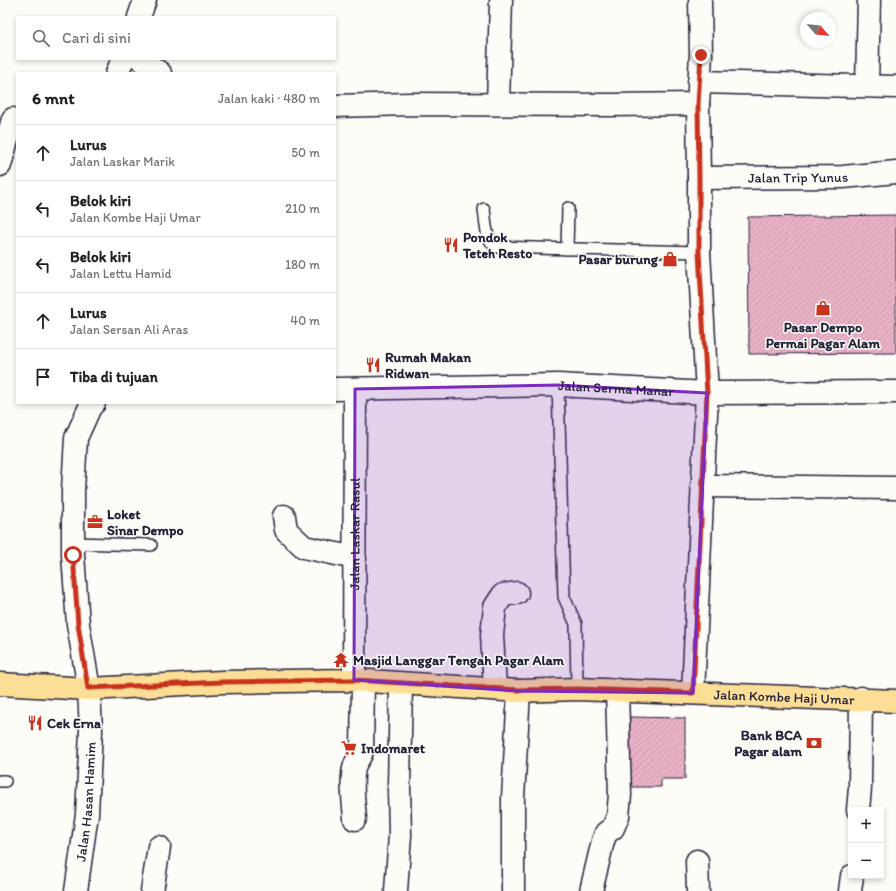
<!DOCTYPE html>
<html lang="id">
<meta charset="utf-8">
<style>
body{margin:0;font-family:Itim,sans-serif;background:#f6f6f6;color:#222}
.controls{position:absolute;right:12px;bottom:12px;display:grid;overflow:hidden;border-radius:0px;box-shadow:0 2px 6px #0003}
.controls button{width:36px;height:36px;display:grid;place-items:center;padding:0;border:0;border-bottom:1px solid #e0e0e0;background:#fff;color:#222;font:20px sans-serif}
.compass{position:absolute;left:800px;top:12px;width:36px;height:36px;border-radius:50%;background:#fff;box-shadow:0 2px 6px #0003;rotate:117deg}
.stop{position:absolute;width:12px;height:12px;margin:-9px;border:3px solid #c8321e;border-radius:50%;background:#fff}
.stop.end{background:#c8321e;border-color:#fff;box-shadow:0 1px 4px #0008}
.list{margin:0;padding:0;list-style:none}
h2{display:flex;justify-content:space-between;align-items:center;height:52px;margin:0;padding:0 16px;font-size:17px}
h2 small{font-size:13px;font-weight:400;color:#767676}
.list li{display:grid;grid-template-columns:26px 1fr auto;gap:12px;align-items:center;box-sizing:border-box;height:56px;padding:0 16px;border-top:1px solid #e0e0e0}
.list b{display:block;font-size:15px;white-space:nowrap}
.list p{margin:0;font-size:13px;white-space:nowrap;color:#767676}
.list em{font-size:13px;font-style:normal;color:#767676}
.icon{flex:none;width:22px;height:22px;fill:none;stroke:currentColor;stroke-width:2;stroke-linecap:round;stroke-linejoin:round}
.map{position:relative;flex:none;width:896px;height:891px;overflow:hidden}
.search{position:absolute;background:#fff;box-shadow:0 2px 6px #0003;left:16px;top:16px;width:320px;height:44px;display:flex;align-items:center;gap:10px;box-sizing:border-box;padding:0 14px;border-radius:0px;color:#767676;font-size:15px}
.panel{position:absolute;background:#fff;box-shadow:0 2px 6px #0003;left:16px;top:72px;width:320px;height:332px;border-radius:0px}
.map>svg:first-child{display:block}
.building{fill:url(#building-hatch);stroke:#22223b}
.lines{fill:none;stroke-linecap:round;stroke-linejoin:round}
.service-casing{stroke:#22223b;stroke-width:14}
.minor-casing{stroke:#22223b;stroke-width:25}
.tertiary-casing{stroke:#22223b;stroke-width:25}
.primary-casing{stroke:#22223b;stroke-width:25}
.service{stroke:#fdfcf7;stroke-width:11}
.minor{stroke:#fdfcf7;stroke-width:22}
.tertiary{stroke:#fdfcf7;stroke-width:22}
.primary{stroke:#fdde96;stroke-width:22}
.route{stroke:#c8321e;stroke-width:5}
.marked{fill:#7b2cbf;fill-opacity:0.2;stroke:#7b2cbf;stroke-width:3;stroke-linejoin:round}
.labels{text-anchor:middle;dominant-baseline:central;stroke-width:3;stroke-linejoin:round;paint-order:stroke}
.street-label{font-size:14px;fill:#22223b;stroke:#fdfcf7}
.poi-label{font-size:14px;font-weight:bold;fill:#22223b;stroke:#fdfcf7;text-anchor:start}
</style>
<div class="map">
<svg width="896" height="891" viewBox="0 0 896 891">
<defs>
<pattern id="building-hatch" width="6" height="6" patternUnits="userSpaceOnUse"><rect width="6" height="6" fill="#e9b1c6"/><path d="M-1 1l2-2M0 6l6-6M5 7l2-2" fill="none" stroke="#c898ab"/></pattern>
</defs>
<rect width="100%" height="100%" fill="#fdfcf7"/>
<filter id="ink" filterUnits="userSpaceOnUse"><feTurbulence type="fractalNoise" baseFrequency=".025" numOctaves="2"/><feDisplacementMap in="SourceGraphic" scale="8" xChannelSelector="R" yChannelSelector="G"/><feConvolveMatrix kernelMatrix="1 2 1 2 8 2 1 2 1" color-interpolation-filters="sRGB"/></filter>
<g filter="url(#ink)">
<g class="building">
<polygon points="896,215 896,353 749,354 748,217"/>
<polygon points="629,717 685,718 685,779 661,779 661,787 627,787"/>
</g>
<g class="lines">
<defs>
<g id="service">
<path d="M484,209C486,222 485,239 496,247L699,252"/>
<polyline points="567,249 568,208"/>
<polyline points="558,385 564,597 576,624 577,689"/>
<polyline points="73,543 151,545"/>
<polyline points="0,781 5,781"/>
</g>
<g id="minor">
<polyline points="139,17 145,0"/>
<polyline points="141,59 160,73"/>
<polyline points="117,73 123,59"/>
<polyline points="699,82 896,87"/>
<polyline points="867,85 869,0"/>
<polyline points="498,104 501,0"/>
<polyline points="335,106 410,104 609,105 698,104"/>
<polyline points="0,165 13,119"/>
<path id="s1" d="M699,178L843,177L896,172"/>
<path id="s2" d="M335,389L558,385L707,393L896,392"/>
<polyline points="702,486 896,488"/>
<polyline points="284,516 286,530 304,547 355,558"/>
<path id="s3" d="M354,680L355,389"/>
<polyline points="495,689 492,635 495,607 503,595 517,593"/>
<polyline points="858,810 860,788 861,698"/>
<path d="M355,819C354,804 350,779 355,765C357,759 361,757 362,751L363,681"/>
<polyline points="697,861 698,891"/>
<path id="s4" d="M76,891L87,814L91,731L89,689L78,624L73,555V490L76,438L90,407L94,403"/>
<polyline points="152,891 159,847"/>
<polyline points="396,891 400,835 399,787 401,684"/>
<polyline points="513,891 513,798 519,691"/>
<polyline points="591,891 603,841 606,833 613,828 618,816 620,795 617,690"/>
<polyline points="850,891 852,876"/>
</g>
<polyline id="tertiary" points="693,693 707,393 699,252 699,178 698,104 701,55 700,0"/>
<g id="primary">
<path id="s5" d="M0,684L89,689L222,682L354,680L519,691L577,689L896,701"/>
</g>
</defs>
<use href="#service" class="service-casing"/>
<use href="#minor" class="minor-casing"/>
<use href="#tertiary" class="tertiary-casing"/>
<use href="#primary" class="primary-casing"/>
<use href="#service" class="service"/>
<use href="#minor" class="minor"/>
<use href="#tertiary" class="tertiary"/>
<use href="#primary" class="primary"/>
</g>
</g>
<g class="lines" filter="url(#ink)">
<polyline class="route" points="73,555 78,624 88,688 222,682 354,680 519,690 577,689 693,693 707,393 699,252 699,178 698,104 701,55"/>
</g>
<path class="marked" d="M558,385L707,393L693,693L519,691L354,680L355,389Z"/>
<defs>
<symbol id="restaurant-bare" viewBox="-9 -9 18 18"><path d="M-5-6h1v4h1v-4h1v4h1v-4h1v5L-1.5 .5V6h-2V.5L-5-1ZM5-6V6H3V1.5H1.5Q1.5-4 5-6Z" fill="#c8321e" stroke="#fdfcf7" stroke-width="2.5" paint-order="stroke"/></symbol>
<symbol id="shop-bare" viewBox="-9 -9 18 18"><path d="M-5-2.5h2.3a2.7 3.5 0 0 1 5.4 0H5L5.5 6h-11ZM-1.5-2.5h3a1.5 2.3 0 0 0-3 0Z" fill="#c8321e" stroke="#fdfcf7" stroke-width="2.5" paint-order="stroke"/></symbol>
<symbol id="office-bare" viewBox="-9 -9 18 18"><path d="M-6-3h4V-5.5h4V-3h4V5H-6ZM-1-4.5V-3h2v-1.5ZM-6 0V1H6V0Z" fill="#c8321e" stroke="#fdfcf7" stroke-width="2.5" paint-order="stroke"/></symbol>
<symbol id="temple-bare" viewBox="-9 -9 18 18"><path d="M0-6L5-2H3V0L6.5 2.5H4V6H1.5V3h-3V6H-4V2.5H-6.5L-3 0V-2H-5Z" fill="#c8321e" stroke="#fdfcf7" stroke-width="2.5" paint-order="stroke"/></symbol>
<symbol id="bank-bare" viewBox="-9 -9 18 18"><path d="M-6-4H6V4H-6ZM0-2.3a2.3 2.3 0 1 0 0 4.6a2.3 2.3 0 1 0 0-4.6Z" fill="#c8321e" stroke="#fdfcf7" stroke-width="2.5" paint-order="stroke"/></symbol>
<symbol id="supermarket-bare" viewBox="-9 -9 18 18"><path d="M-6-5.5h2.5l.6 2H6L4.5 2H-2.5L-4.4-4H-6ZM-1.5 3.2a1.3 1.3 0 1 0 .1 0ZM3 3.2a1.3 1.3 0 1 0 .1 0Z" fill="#c8321e" stroke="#fdfcf7" stroke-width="2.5" paint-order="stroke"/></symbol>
</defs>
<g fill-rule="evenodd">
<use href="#restaurant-bare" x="440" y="234" width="22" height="22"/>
<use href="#shop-bare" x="659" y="248" width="22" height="22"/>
<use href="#shop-bare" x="812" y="297" width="22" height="22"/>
<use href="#restaurant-bare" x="362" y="354" width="22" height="22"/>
<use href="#office-bare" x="84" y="511" width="22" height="22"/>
<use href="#temple-bare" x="330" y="649" width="22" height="22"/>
<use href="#restaurant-bare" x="24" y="712" width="22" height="22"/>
<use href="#bank-bare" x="803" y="732" width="22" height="22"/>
<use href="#supermarket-bare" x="338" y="737" width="22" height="22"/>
</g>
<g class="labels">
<g class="street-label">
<text stroke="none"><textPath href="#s1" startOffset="99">Jalan Trip Yunus</textPath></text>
<text stroke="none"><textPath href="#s2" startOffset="281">Jalan Serma Manar</textPath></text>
<text stroke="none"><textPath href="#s3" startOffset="146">Jalan Laskar Rasul</textPath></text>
<text stroke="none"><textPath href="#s5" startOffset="785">Jalan Kombe Haji Umar</textPath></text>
<text stroke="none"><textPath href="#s4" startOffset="90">Jalan Hasan Hamim</textPath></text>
</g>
<g class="poi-label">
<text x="463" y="237">Pondok<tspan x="463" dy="16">Teteh Resto</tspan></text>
<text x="658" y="259" text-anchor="end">Pasar burung</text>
<text x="823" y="327" text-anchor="middle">Pasar Dempo<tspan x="823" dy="16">Permai Pagar Alam</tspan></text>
<text x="385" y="357">Rumah Makan<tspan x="385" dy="16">Ridwan</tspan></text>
<text x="107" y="514">Loket<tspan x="107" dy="16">Sinar Dempo</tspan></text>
<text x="353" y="660">Masjid Langgar Tengah Pagar Alam</text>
<text x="47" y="723">Cek Erna</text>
<text x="802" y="735" text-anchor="end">Bank BCA<tspan x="802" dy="16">Pagar alam</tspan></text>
<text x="361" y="748">Indomaret</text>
</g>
</g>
</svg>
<div class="controls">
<button>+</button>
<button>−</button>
</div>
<svg class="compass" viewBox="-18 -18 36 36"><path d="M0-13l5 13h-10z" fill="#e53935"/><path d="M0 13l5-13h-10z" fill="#767676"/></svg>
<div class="stop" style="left:73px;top:555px"></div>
<div class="stop end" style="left:701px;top:55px"></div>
<div class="search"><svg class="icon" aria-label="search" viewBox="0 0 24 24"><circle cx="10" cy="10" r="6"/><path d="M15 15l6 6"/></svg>Cari di sini</div>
<section class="panel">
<h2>6 mnt<small>Jalan kaki · 480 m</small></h2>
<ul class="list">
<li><svg class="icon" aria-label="ahead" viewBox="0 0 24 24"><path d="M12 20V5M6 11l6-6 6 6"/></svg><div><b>Lurus</b><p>Jalan Laskar Marik</p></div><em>50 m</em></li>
<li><svg class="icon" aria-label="left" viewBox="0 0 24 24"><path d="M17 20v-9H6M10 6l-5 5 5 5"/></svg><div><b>Belok kiri</b><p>Jalan Kombe Haji Umar</p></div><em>210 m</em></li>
<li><svg class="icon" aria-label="left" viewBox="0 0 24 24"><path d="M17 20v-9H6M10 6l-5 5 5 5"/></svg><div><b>Belok kiri</b><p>Jalan Lettu Hamid</p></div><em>180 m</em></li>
<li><svg class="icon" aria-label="ahead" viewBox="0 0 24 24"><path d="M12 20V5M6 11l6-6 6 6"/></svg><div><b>Lurus</b><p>Jalan Sersan Ali Aras</p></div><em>40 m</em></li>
<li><svg class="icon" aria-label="arrive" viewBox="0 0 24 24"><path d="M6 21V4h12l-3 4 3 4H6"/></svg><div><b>Tiba di tujuan</b></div></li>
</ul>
</section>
</div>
